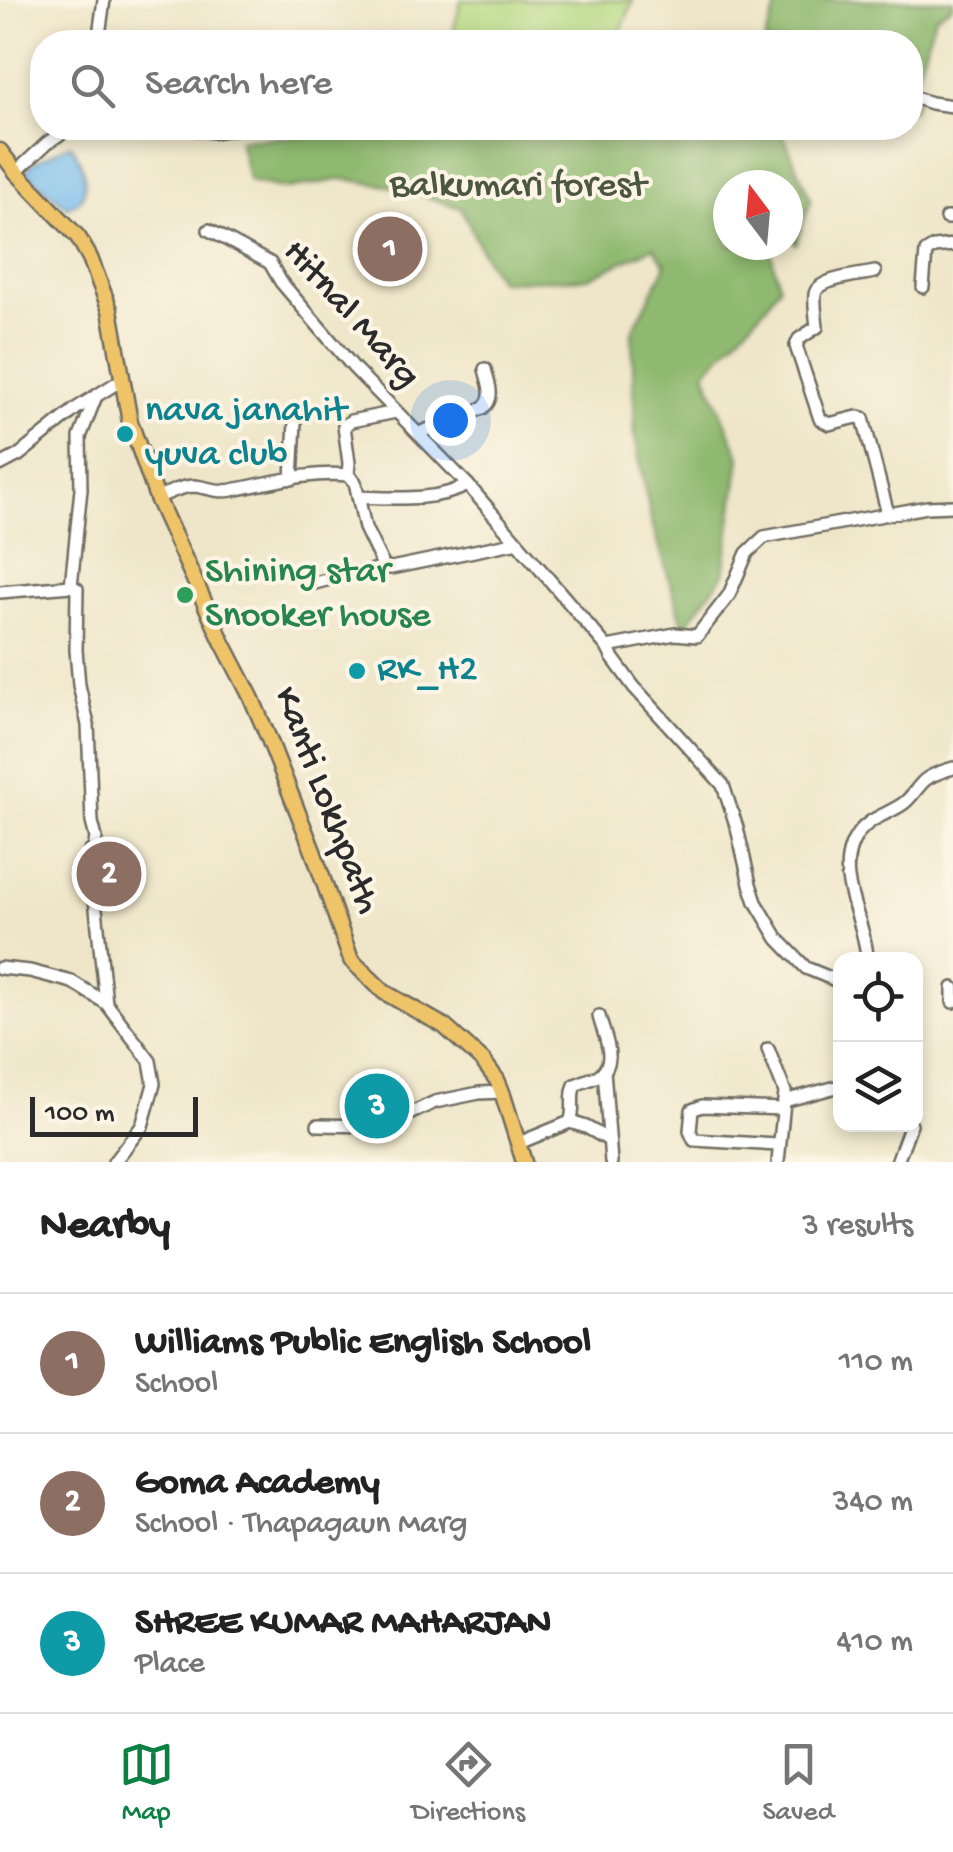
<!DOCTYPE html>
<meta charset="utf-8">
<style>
body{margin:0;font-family:"Gochi Hand",sans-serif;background:#f2f2f2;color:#222}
.controls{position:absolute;right:30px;bottom:30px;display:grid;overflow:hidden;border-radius:20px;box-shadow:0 5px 15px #0003}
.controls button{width:90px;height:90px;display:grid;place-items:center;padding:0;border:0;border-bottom:2px solid #e0e0e0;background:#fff;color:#222;font:50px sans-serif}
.compass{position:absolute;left:713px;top:170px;width:90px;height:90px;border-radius:50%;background:#fff;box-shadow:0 5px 15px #0003;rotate:344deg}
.scale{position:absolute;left:30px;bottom:25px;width:168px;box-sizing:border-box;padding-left:10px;border:5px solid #2b2b2b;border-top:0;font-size:28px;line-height:35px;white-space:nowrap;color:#2b2b2b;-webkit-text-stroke:8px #fcf5e5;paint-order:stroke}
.you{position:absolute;left:450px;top:420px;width:35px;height:35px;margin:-25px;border:8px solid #fff;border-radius:50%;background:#1a73e8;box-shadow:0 0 0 15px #1a73e833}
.badge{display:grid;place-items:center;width:65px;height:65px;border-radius:50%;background:#0b8043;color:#fff;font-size:32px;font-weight:700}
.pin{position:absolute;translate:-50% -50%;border:5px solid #fff;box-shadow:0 2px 10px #0006}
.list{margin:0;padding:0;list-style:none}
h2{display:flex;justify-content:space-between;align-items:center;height:130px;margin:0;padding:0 40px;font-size:42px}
h2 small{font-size:32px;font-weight:400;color:#767676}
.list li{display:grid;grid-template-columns:65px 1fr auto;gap:30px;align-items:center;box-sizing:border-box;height:140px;padding:0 40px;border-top:2px solid #e0e0e0}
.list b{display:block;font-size:38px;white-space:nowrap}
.list p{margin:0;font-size:32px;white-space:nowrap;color:#767676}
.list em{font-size:32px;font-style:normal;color:#767676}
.icon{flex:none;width:55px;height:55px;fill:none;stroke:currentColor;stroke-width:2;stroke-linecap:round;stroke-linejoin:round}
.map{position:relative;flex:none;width:953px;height:1162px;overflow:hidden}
.search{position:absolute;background:#fff;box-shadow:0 5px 15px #0003;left:30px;right:30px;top:30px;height:110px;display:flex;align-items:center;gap:25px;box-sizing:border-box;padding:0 35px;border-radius:40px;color:#767676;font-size:38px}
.sheet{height:550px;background:#fff}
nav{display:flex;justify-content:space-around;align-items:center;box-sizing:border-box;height:140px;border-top:2px solid #e0e0e0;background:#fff;font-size:28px;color:#767676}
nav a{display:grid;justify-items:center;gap:5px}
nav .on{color:#0b8043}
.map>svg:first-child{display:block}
.green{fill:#b4d982;stroke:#708256;stroke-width:2.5}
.forest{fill:#8fb970;stroke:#5d724e;stroke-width:2.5}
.water{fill:#76bced;stroke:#50748c;stroke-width:2.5}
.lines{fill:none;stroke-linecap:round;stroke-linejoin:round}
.minor-casing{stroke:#706c62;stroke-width:16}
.major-casing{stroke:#706c62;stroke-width:19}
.minor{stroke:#fff;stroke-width:11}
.major{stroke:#efc469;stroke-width:14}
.culture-dot{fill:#0f9aa8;stroke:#fcf5e5;stroke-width:4}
.leisure-dot{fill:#2e9e5b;stroke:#fcf5e5;stroke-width:4}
.labels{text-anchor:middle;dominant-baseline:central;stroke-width:8;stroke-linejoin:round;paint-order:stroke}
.park-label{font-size:38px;fill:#4d5641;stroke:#fcf5e5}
.street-label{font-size:38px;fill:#2b2b2b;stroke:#fcf5e5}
.culture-label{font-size:38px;fill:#0d838f;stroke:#fcf5e5;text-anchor:start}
.leisure-label{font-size:38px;fill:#27864d;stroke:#fcf5e5;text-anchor:start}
</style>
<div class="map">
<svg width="953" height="1162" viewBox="0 0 953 1162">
<rect width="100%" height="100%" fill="#fcf5e5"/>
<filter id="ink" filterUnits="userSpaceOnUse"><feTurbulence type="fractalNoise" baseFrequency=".01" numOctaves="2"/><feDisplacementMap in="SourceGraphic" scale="20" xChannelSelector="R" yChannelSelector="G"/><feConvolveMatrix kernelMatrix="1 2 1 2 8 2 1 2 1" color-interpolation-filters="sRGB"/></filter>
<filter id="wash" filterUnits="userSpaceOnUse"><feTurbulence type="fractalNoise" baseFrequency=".0048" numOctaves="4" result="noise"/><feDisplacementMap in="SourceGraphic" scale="40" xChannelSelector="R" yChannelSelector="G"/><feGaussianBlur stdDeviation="2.25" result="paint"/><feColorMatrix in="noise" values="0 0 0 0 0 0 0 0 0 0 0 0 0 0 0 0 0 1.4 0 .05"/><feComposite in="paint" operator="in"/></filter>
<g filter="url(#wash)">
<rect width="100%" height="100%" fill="#efe6c9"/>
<polygon class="green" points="461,0 633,0 617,42 486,42 453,34"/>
<g class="forest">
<polygon points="779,0 953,0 953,5 935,17 916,77 917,100 911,112 910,42 764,42"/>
<polygon points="399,128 664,128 676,142 694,139 704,128 780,128 811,200 796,244 788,236 788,185 728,185 728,245 769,245 779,286 766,306 705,372 740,457 724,574 684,627 651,519 635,436 632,332 666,265 654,247 588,278 500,281 486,260 461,208 396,187 343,179 287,189 249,181 239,140 393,131"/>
</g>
<path class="water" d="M70,144C84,163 96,199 67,207L28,174V168L33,163Z"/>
</g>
<g filter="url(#ink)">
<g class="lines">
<defs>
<g id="minor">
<polyline points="98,42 104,0"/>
<polyline points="910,96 931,103 953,106"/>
<polyline points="186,128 214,132 239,128"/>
<polyline points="16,172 47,143 69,128"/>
<polyline points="946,218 953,218"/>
<polyline points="209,230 270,263 281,282 354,368 468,485 607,647 675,634 697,636 729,595 747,553 764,537 927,507 953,506"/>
<path d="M875,272C861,275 818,278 815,294C814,304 816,317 817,327L799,339L796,346L820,419L829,424L857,417L863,418L888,514"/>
<polyline points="923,287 926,252 934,247 953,245"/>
<polyline points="96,396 80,437 81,489 71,586 77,589 76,650 79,685 88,725 92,822 96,838 94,849 90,852 106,1003"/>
<path d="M419,433L483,408C496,397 488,383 485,369"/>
<polyline points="0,465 19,455 77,408 123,379"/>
<polyline points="348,475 349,463 344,426 351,421 396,412"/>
<polyline points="292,479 295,422"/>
<path d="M358,497C393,498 436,502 468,485"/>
<path d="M157,498C168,493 182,486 194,486C208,487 216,493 232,490C270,483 310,471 348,475L355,482L365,528L384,567L391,568L518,542"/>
<path d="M312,584C336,576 360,575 384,567"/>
<polyline points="0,592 71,586"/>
<polyline points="607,647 612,657 634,687 723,785 737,828 750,884 756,902 778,939 806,968 840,982"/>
<path d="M867,959C866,918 829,872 859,832C871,817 889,814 904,803C912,797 917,787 925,780C932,774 944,771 953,768"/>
<polyline points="0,968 30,971 72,982 106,1003 150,1061 154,1084 142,1126 114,1162"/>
<polyline points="953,1002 953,988"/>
<polyline points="768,1049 785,1092 778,1162"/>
<polyline points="604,1070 611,1162"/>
<polyline points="784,1101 840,1086"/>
<polyline points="570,1122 586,1127 609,1140"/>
<polyline points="318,1125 371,1126 394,1121 435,1102 479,1093 502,1092"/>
<path d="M519,1143L570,1122C576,1109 569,1098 575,1085C582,1082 591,1079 598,1076C620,1062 603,1035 599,1016"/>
<polyline points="778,1145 694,1140 690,1131 692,1110 702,1106 782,1109"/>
<polyline points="897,1162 911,1124"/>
</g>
<polyline id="major" points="0,151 16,172 78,237 90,258 110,310 130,422 157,498 222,641 251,697 269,739 313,851 351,960 384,992 444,1026 483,1061 497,1080 502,1092 524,1162"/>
</defs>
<use href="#minor" class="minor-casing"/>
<use href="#major" class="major-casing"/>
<use href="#minor" class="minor"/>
<use href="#major" class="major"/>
</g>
</g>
<g class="culture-dot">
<circle cx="125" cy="434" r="10"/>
<circle cx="357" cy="671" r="10"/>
</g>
<circle class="leisure-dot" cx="185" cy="595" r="10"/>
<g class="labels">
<g class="park-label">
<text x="518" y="187">Balkumari forest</text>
</g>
<g class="street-label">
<text transform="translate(350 315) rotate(48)">Hitnal Marg</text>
<text transform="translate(325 801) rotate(69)">Kanti Lokhpath</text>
</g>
<g class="culture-label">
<text x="145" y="412">nava janahit<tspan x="145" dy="44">yuva club</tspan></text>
<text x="377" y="671">RK_H2</text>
</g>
<g class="leisure-label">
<text x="205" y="573">Shining star<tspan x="205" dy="44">Snooker house</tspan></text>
</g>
</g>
</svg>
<div class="controls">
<button><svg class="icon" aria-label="locate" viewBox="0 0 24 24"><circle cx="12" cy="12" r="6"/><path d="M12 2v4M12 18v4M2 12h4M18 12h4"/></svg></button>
<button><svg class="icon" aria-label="layers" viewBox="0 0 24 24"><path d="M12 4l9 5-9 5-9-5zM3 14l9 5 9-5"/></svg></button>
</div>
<svg class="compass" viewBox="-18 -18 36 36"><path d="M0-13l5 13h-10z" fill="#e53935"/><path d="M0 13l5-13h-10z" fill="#767676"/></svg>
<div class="scale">100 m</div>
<div class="you"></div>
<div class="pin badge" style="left:390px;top:249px;background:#8d6e63">1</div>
<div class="pin badge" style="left:109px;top:874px;background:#8d6e63">2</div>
<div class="pin badge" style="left:377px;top:1106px;background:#0f9aa8">3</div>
<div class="search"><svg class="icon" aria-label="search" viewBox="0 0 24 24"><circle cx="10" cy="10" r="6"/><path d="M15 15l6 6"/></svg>Search here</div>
</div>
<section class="sheet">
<h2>Nearby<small>3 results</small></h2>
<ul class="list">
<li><span class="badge" style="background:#8d6e63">1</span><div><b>Williams Public English School</b><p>School</p></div><em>110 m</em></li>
<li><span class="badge" style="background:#8d6e63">2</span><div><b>Goma Academy</b><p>School · Thapagaun Marg</p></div><em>340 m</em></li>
<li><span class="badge" style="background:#0f9aa8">3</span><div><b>SHREE KUMAR MAHARJAN</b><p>Place</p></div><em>410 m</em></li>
</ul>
</section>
<nav>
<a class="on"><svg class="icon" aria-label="map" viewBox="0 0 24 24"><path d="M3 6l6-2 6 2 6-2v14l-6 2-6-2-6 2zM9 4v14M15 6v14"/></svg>Map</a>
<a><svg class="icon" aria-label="directions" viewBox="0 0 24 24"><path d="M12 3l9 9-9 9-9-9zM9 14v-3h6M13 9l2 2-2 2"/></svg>Directions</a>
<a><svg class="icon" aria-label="saved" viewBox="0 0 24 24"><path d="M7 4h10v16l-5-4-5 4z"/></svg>Saved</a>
</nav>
